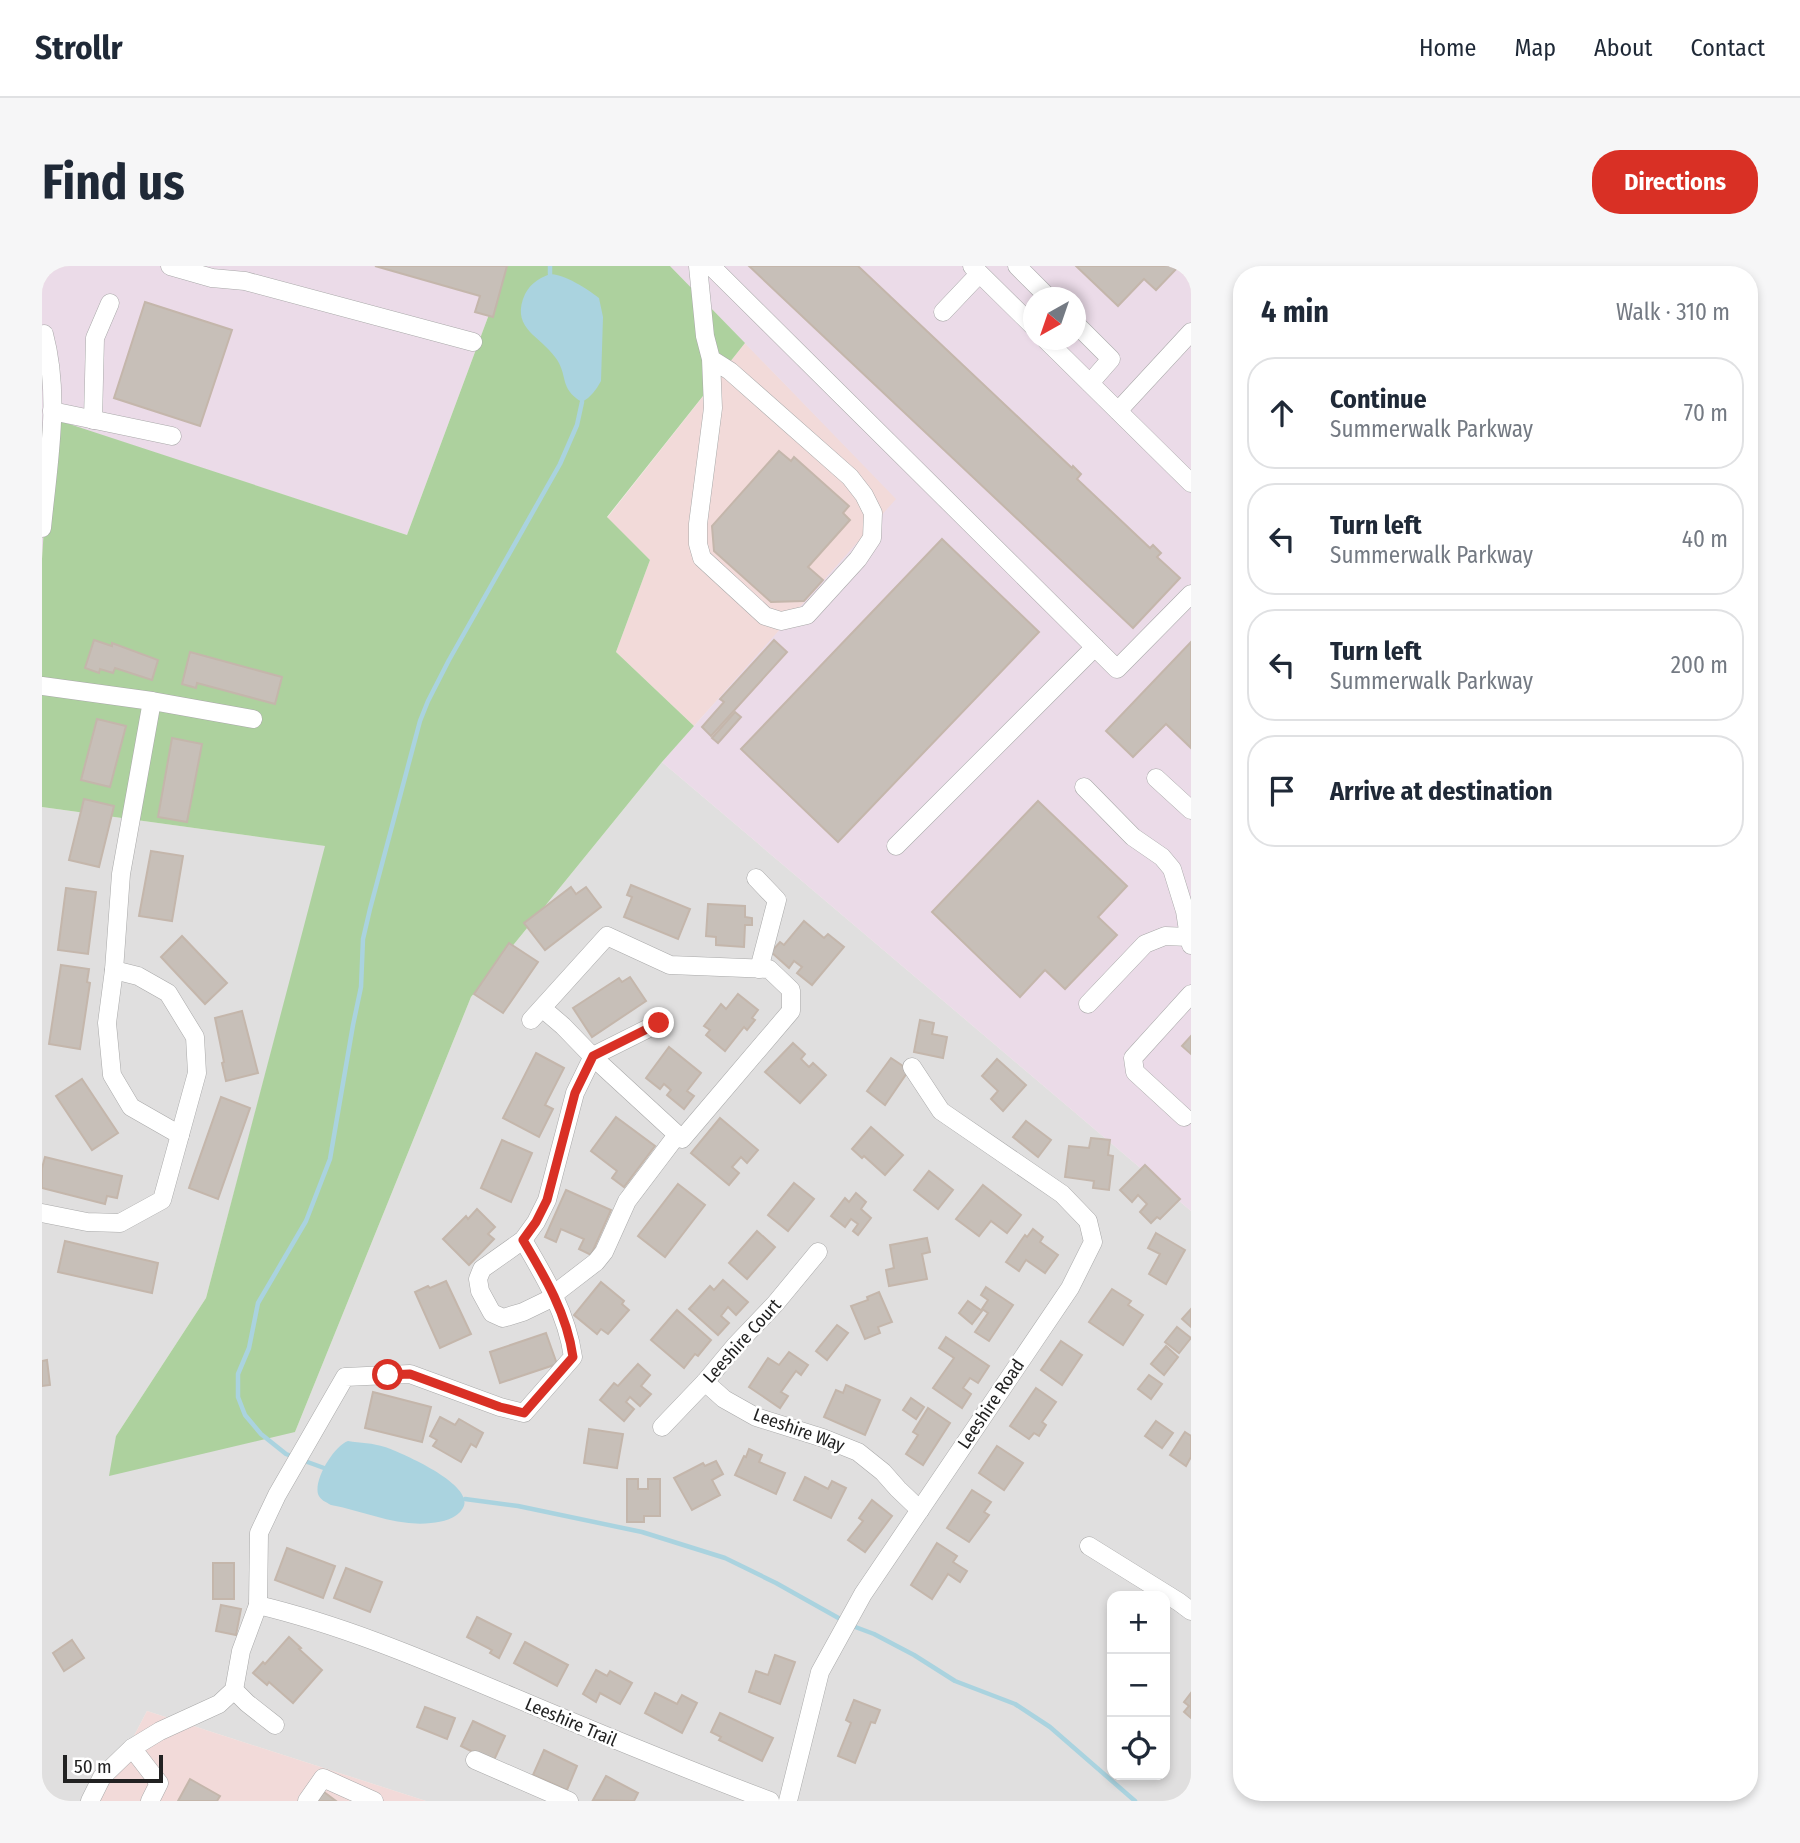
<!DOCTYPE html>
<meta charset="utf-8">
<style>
body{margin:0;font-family:"Fira Sans Condensed",sans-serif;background:#f6f6f7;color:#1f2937}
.controls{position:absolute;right:21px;bottom:21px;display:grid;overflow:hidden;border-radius:14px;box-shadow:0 4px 10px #0003}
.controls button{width:63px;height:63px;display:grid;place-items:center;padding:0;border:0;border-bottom:2px solid #e0e1e3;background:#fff;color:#1f2937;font:35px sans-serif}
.compass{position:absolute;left:981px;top:21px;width:63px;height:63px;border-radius:50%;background:#fff;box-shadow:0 4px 10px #0003;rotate:220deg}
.scale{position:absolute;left:21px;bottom:18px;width:100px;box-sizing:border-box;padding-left:7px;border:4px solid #222;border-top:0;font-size:19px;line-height:24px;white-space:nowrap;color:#222;-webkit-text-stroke:5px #fff;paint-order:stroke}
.stop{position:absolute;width:21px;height:21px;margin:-16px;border:5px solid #d93025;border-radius:50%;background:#fff}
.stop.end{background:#d93025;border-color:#fff;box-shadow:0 2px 7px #0008}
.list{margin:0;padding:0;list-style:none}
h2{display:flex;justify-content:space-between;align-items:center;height:91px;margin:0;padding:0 28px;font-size:30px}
h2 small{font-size:23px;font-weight:400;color:#747a83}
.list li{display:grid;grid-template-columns:46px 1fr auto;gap:21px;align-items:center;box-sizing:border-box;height:112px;margin:0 14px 14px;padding:0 14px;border:2px solid #e0e1e3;border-radius:28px}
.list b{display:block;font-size:26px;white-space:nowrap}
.list p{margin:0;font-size:23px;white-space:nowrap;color:#747a83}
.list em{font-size:23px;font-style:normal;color:#747a83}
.icon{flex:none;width:38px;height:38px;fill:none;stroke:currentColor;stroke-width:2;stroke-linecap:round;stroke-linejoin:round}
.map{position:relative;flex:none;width:1149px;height:1535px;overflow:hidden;border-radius:28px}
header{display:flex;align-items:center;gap:42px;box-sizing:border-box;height:98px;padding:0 35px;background:#fff;border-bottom:2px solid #e0e1e3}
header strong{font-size:33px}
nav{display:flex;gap:38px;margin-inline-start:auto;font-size:24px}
.intro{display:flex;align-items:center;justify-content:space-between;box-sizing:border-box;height:168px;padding:0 42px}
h1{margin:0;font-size:49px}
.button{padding:18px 32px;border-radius:28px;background:#d93025;color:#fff;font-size:24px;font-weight:700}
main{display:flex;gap:42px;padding:0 42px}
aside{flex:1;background:#fff;border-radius:28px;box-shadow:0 4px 10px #0003}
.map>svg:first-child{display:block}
.residential{fill:#e0dfdf;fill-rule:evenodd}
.commercial{fill:#f2dad9}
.industrial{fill:#ebdbe8;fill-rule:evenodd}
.forest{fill:#add19e}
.water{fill:#aad3df}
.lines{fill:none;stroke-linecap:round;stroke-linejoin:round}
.stream{stroke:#aad3df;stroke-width:4.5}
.building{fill:#c7bfb8;stroke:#c4b6ab;stroke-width:2}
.minor-casing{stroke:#a9a9a9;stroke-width:19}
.minor{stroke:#fff;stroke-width:18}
.route{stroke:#d93025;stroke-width:9}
.labels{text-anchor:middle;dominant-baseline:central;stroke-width:5;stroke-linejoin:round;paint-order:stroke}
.street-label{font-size:18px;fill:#222;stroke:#fff}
</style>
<header>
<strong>Strollr</strong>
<nav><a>Home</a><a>Map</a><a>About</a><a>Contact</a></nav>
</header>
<div class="intro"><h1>Find us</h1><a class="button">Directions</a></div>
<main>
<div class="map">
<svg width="1149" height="1535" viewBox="0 0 1149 1535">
<rect width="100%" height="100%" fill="#f2efe9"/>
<path class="residential" d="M620,496L1149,945V1535H384L105,1445L58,1535H0V541L284,580L164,1032L74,1170L253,1166L429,731ZM1070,1330H1123V1509H1070Z"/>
<g class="commercial">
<polygon points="703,77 855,233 652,460 574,386 608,294 565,252"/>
<polygon points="105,1445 384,1535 58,1535"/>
</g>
<g class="industrial">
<polygon points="0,0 465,0 365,269 10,153 0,293"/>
<path d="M628,0H1149V945L620,496L854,233ZM992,32H1034V74H992Z"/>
</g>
<polygon class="forest" points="465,0 628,0 703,77 565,251 608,294 574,386 652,460 620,496 429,731 253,1166 67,1210 74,1170 164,1032 283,580 0,541 0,293 9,152 365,269"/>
<g class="water">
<path d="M508,8C522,8 546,23 557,32L561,51L559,115C554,124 549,131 540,136C516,122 527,109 513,91C498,70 471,63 481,33C486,19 495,13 508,8Z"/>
<path d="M306,1175C318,1177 331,1177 343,1181C360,1187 434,1219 421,1242C415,1253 400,1256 389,1257C355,1261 322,1245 289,1239C284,1236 278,1234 276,1228C272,1213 292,1180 306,1175Z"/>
</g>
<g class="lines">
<g class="stream">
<polyline points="508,0 508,8"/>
<polyline points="252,1191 244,1188 219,1168 203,1149 196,1131 196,1108 207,1082 216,1037 264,955 288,893 311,759 319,721 321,673 328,643 378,455 386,435 407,394 518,198 535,159 540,136"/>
<polyline points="260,1194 282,1202"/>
<polyline points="423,1233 476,1240 600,1266 683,1292 734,1317 800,1354"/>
<polyline points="808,1359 832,1368 872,1389 913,1415 973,1438 1008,1461 1093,1535"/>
</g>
</g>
<g class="building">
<polygon points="333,0 465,0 451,51 433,46 438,30"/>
<polygon points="707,0 816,0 1030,202 1031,200 1039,208 1035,213 1108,282 1111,279 1119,287 1115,291 1138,312 1091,362"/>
<polygon points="1034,0 1137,0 1114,24 1102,13 1076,40"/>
<polygon points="103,36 190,64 158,160 72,132"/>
<polygon points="737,185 749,195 752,191 807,240 801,247 808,254 766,301 781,314 762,335 729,336 672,285 670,260"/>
<polygon points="900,273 997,366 796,576 699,483"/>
<polygon points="52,374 70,380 70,377 116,394 110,414 73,402 71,407 58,403 57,407 43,402"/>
<polygon points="732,374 745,386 669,470 660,461 682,436 678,433"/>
<polygon points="1149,376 1149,482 1124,458 1091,491 1064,465"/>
<polygon points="148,386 240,411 233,438 155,417 154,422 140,418"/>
<polygon points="693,446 699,451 676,477 670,472"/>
<polygon points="55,453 84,460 68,521 39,514"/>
<polygon points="130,472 160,478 145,556 116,551"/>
<polygon points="42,533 72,540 57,601 27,594"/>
<polygon points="996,535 1085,620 1056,651 1075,669 1023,723 1003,704 978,731 890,646"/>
<polygon points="109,585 141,590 130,655 97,650"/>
<polygon points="589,619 648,643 636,673 582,651 590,631 585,629"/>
<polygon points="529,621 534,628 544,621 559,641 503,684 482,657"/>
<polygon points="24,622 54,626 46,688 16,684"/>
<polygon points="666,638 703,640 703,651 710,652 710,659 703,659 702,681 674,679 674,671 664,670"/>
<polygon points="762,655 782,672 786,668 802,681 770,719 755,707 760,701 752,695 747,702 729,686 738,676 742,679"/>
<polygon points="140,670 185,717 163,738 119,691"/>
<polygon points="467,677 496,696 461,747 432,728"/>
<polygon points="19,699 47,703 45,716 48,717 38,783 7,778"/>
<polygon points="588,711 604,735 550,771 531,742 577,712 580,716"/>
<polygon points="696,728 716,744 710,752 713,754 705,764 702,761 683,785 664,769 668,764 662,760 679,738 684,743"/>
<polygon points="200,745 216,807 184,815 180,797 182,796 173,752"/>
<polygon points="878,754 892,757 890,768 905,771 901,792 872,786"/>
<polygon points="1149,770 1149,788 1140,780"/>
<polygon points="751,777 763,788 759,793 767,801 771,797 784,809 758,837 723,806"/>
<polygon points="627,781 659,807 645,825 652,830 642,843 625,829 629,824 622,818 618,823 604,812"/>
<polygon points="494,787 522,802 503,839 511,843 497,871 461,852"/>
<polygon points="849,792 867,804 843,839 825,825"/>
<polygon points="955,793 984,819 961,845 949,833 956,825 940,810"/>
<polygon points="40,813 76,867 50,884 14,830"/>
<polygon points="179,831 208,842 176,933 147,922"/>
<polygon points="574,851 613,880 582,921 570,912 575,905 549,885"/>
<polygon points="678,852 716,884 705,897 699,891 690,901 697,907 687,919 649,887"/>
<polygon points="984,855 1009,874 996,891 971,871"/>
<polygon points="829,861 861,889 843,909 822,890 820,892 810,883"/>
<polygon points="1049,872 1068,874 1066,889 1071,890 1067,924 1051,922 1052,915 1023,911 1027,880 1047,882"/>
<polygon points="460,874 490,887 469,936 439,922"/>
<polygon points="3,891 80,910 75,932 65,930 63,938 0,922 0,902"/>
<polygon points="1103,899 1138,933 1118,953 1115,951 1109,957 1098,946 1105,938 1096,929 1090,936 1078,924"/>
<polygon points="887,905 911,924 896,943 872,924"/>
<polygon points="752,917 772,933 746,965 726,949"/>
<polygon points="636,918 663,939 623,991 596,970"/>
<polygon points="941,919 979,949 965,967 949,955 937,970 914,953"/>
<polygon points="524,924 569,944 549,989 537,983 542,973 519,963 514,976 503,971"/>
<polygon points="814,927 824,936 819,943 829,952 816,969 811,965 816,958 809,953 803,961 789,950 803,932 807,936"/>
<polygon points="435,943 453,961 446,968 452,973 427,999 401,973 424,950 426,953"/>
<polygon points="991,963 1001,971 998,976 1016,989 1003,1007 984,994 977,1005 964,996 983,969 985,971"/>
<polygon points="715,965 733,981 705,1013 687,997"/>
<polygon points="1114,967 1143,984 1124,1018 1107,1008 1118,988 1106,982"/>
<polygon points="885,972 888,986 880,988 885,1013 847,1020 844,1004 852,1002 848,979"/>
<polygon points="23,975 116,997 110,1027 16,1006"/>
<polygon points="681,1014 706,1036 694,1049 686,1041 679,1050 687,1057 676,1069 647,1043 668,1020 672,1024"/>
<polygon points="404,1015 429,1068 398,1082 373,1026 386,1020 388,1022"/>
<polygon points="559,1016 582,1035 580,1038 587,1044 566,1068 559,1063 555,1068 532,1049"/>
<polygon points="944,1021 971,1039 947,1075 933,1066 946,1047 940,1043 946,1034 939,1029"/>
<polygon points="1070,1023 1089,1035 1086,1039 1101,1049 1081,1079 1047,1056"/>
<polygon points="837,1026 850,1056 836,1061 838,1067 823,1073 809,1040 826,1034 825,1031"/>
<polygon points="926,1035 940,1045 930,1058 917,1047"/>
<polygon points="1149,1043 1149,1061 1140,1053"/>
<polygon points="635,1044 669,1074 656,1090 653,1088 642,1102 609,1074"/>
<polygon points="795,1059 806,1067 785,1094 774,1085"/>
<polygon points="1135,1061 1149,1072 1137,1087 1123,1076"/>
<polygon points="504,1067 515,1098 458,1117 448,1086"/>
<polygon points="904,1071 947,1100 936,1117 928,1112 921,1122 929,1128 920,1142 891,1122 912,1092 897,1082"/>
<polygon points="1019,1075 1040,1089 1020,1119 999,1104"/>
<polygon points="1124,1080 1136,1091 1122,1109 1109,1098"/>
<polygon points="747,1086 766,1099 759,1109 754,1105 739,1126 746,1130 738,1142 707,1121 726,1092 737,1099"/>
<polygon points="5,1094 8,1119 0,1120 0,1095"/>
<polygon points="596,1098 608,1109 599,1120 609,1128 598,1140 588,1131 584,1136 592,1143 582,1155 558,1134 572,1117 576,1120"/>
<polygon points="1107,1109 1120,1118 1109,1133 1096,1123"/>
<polygon points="804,1119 838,1134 823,1169 782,1151 794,1124 801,1127"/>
<polygon points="994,1122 1014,1136 1000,1156 1004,1159 997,1170 992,1167 987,1173 968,1160"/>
<polygon points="331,1126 389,1141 380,1176 323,1162"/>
<polygon points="869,1132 882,1141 874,1153 861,1144"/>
<polygon points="886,1142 908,1157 881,1199 864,1188 876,1169 871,1166"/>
<polygon points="398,1151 413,1159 417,1153 441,1167 434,1181 429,1178 419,1196 391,1180 395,1174 388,1170"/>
<polygon points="1114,1155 1131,1167 1120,1182 1103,1170"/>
<polygon points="547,1163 581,1168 575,1202 542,1197"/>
<polygon points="1143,1166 1149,1170 1149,1191 1144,1200 1128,1189"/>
<polygon points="955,1180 981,1197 962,1224 937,1207"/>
<polygon points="707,1183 720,1189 717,1196 743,1207 734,1228 693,1209 702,1190 704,1191"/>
<polygon points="674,1195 681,1208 670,1214 678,1229 650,1244 632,1212 661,1197 663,1200"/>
<polygon points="763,1211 786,1223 790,1215 804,1222 789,1252 752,1234"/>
<polygon points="585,1213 596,1213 596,1223 606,1223 606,1213 618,1213 618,1250 602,1250 602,1256 585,1256"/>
<polygon points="930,1224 949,1236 942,1246 947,1249 927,1276 905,1262"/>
<polygon points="830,1234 850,1250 823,1286 806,1274 821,1255 817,1252"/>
<polygon points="895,1277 915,1290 911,1296 925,1305 918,1316 906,1308 890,1333 869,1319"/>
<polygon points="245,1282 293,1300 281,1332 233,1314"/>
<rect x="171" y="1297" width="21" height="36"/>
<polygon points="304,1302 340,1316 328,1346 292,1332"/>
<polygon points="179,1339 199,1343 194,1369 174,1365"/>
<polygon points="435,1351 469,1368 457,1392 448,1387 450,1384 425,1371"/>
<polygon points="247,1371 259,1382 257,1383 280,1404 251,1437 227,1416 225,1419 211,1407 221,1396 223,1398"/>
<polygon points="30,1374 42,1392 22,1405 11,1387"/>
<polygon points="483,1376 526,1399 515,1420 472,1397"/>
<polygon points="733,1389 753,1396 738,1438 707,1426 714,1405 726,1409"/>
<polygon points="554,1404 565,1410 568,1405 590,1417 578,1438 558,1427 554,1436 541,1428"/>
<polygon points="613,1427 635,1438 640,1429 655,1437 640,1467 603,1447"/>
<polygon points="1149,1427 1149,1452 1142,1446 1147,1440 1142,1436"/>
<polygon points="812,1434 838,1444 833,1457 829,1456 813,1497 796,1490 809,1457 804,1454"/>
<polygon points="383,1441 413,1452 405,1473 375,1461"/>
<polygon points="678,1447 731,1472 720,1495 677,1474 679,1471 669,1466"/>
<polygon points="431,1455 463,1470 452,1494 429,1489 431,1486 419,1480"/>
<polygon points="502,1484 535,1500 525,1524 491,1509"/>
<polygon points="564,1510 596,1527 592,1535 551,1534"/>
<polygon points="148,1513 178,1530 175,1535 136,1535"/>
<polygon points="282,1526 294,1535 275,1535"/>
</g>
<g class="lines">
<defs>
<g id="minor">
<polyline points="128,0 170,12 203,15 431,76"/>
<polyline points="656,0 663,70 669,93 688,105 808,211 822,229 831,247 830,272 816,293 765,349 739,355 723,350 660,292 656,278 656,258 671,142 669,93"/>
<polyline points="669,0 1075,403 1149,328"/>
<polyline points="930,0 992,61"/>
<polyline points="975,0 1007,32"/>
<polyline points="901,46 937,8"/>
<polyline points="1034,58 1069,93 1048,117"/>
<polyline points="1004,74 1149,217"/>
<polyline points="10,145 130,170"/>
<polyline points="1076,145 1149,66"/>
<polyline points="51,154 53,72 68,37"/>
<path d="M0,262C6,198 19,131 2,68"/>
<polyline points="0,420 110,435 211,453"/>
<polyline points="110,435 79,608 72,704 65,757 70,809 89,841 138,869"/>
<polyline points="1114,512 1149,544"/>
<polyline points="1042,521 1091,571 1120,591 1130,603 1143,645 1147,671"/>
<polyline points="854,580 1053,381"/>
<polyline points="714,612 735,634 717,703"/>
<polyline points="1046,738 1103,678 1123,670 1147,671 1149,679"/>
<polyline points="489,754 565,670 628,699 727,703 749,724 749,745 640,873 552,792 521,760 500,742"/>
<polyline points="1142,851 1093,806 1091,792 1149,728"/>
<polyline points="0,947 45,956 78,957 120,934 155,807 153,771 126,727 96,710 72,704"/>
<polyline points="511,1029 554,996 562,986 585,935 635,869"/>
<polyline points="512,1031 481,1046 461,1052 450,1047 438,1025 436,1013 440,1003 481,974 494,956 505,934 533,827 551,790 617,757"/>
<polyline points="663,1116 682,1133 714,1151 781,1172 816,1186 841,1206 856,1223 878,1244"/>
<polyline points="620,1161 663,1116 693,1080 733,1038 776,986"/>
<polyline points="1047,1280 1137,1336 1149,1345"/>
<path d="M216,1339C304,1360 387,1396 471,1431C556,1467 641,1502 728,1535"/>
<polyline points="192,1424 205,1437 233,1459"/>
<polyline points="90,1482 117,1517 108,1535"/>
<polyline points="433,1494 527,1535"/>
<path d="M48,1535L60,1511L90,1482L118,1465L177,1438L192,1424L199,1385L216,1339L217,1267L235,1229L303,1111L368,1108L458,1141L482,1147L531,1091C525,1048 503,1011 481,974"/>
<polyline points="265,1535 281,1512 332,1535"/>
<polyline points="746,1535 778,1406 821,1328 1028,1022 1051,976 1046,955 1020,928 899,845 870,801"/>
</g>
</defs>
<use href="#minor" class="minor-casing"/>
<use href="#minor" class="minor"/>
</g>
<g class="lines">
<path class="route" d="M346,1109L368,1108L458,1141L482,1147L531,1091C525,1048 503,1011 481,974L494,956L505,934L533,827L551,790L617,757"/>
</g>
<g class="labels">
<g class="street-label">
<text transform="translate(700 1075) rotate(-48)">Leeshire Court</text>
<text transform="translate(949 1138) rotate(-56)">Leeshire Road</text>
<text transform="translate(757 1164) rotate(20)">Leeshire Way</text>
<text transform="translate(529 1456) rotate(23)">Leeshire Trail</text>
</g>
</g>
</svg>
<div class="controls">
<button>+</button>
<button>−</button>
<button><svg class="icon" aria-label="locate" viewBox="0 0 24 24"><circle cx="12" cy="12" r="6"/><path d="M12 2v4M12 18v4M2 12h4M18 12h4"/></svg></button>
</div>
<svg class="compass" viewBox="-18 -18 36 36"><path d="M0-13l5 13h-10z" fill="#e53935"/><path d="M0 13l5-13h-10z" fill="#747a83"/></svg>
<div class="scale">50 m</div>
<div class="stop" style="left:346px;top:1109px"></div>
<div class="stop end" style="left:617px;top:757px"></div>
</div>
<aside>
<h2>4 min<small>Walk · 310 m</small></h2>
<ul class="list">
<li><svg class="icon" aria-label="ahead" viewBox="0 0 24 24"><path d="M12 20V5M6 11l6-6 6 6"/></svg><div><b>Continue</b><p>Summerwalk Parkway</p></div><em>70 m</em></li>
<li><svg class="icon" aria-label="left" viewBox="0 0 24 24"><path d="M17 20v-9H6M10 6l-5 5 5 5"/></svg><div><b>Turn left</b><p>Summerwalk Parkway</p></div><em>40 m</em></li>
<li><svg class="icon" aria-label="left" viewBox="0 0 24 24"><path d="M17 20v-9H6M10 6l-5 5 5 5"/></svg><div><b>Turn left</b><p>Summerwalk Parkway</p></div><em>200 m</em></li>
<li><svg class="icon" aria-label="arrive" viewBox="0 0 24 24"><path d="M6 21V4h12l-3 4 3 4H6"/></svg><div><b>Arrive at destination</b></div></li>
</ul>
</aside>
</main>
